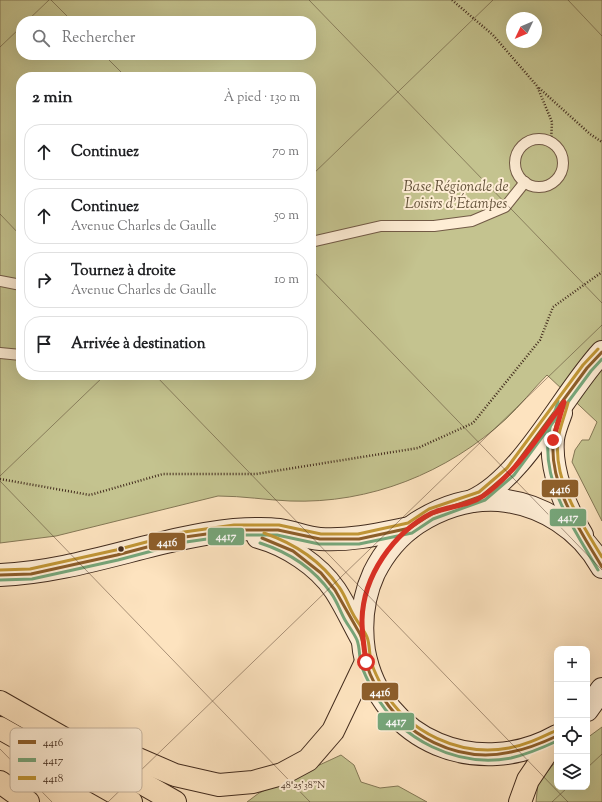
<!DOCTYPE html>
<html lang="fr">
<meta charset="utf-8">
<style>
body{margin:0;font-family:"Sorts Mill Goudy",serif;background:#f6f6f6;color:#202124}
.controls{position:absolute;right:12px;bottom:12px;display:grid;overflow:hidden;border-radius:8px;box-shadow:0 4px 16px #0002}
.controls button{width:36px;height:36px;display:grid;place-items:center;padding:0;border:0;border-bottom:1px solid #e0e0e0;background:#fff;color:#202124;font:20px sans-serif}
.compass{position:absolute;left:506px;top:12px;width:36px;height:36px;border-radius:50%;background:#fff;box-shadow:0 4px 16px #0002;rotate:226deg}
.stop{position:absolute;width:12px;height:12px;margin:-9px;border:3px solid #d93025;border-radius:50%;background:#fff}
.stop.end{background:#d93025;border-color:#fff;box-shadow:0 1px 4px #0008}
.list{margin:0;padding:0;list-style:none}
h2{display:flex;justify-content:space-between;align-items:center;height:52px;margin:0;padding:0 16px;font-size:17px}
h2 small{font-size:13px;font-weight:400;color:#757577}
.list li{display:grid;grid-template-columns:26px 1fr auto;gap:12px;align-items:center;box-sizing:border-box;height:56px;margin:0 8px 8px;padding:0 8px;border:1px solid #e0e0e0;border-radius:16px}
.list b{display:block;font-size:15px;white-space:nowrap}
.list p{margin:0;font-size:13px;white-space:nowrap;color:#757577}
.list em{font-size:13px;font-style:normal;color:#757577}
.icon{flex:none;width:22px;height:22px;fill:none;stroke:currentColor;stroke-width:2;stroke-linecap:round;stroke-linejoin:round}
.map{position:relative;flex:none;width:602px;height:802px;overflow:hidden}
.search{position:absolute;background:#fff;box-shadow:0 4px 16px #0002;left:16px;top:16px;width:300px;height:44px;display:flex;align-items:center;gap:10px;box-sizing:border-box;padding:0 14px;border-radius:16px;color:#757577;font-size:15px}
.panel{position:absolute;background:#fff;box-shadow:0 4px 16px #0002;left:16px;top:72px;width:300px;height:308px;border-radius:16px}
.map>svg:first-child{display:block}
.green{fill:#c4c38f;stroke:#847856;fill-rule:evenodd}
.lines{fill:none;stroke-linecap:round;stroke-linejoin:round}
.service-casing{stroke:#725a46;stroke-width:12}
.secondary-casing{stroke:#432c1e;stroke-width:24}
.primary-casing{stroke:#432c1e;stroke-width:24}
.path{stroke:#432c1e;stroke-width:2.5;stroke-dasharray:1 2;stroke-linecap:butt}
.service{stroke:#feedd5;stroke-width:10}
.secondary{stroke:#feedd5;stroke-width:22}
.primary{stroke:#fde3bf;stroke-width:22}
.bus-1-casing{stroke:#feedd5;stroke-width:6}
.bus-2-casing{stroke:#feedd5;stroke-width:6}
.bus-3-casing{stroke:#feedd5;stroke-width:6}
.bus-1{stroke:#8d5e2a;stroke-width:3}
.bus-2{stroke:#76a67a;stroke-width:3}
.bus-3{stroke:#c19635;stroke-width:3}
.route{stroke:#d93025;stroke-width:5}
.ticks{fill:none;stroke:#432c1e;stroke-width:1;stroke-opacity:0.45}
.bus-dot{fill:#432c1e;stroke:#feedd5;stroke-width:1.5}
.labels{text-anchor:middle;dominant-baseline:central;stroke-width:4;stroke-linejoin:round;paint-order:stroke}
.park-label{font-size:15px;font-style:italic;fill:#63523a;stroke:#feedd5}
.key{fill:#feedd5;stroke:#c6b39e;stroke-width:1}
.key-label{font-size:11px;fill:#432c1e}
.ticks-label{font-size:10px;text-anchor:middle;fill:#432c1e;stroke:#feedd5;stroke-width:4;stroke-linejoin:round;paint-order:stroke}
.line-badge{stroke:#feedd5;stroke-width:1.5}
.badge-label{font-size:11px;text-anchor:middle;font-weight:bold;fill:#fff}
</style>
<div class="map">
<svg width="602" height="802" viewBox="0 0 602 802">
<rect width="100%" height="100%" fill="#fde3bf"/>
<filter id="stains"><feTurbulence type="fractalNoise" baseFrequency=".005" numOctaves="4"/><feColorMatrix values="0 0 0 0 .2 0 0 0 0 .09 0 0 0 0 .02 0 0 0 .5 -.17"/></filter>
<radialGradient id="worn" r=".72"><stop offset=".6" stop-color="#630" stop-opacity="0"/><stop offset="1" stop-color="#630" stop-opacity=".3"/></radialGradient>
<g class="green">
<path d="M0,0H602V521L572,462L575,450L582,440H589L597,422L547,375C533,389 520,406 506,419C447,473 370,504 290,501C266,500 243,496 218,496L56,536L0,543ZM512,18H536V42H512ZM21,21H311V55H21ZM21,77H311V375H21Z"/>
<polygon points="602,727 602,802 536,802 538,783 557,760 557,787 587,787 587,738"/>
<polygon points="341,755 354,765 361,782 380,788 398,786 427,802 247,802 259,793"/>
</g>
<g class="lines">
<defs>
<g id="service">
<circle cx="539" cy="163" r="24"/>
<polyline points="311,242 381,226 434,226 472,221 505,207 525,182"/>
<polyline points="0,281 21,285"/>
<polyline points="0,353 21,355"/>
</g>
<g id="secondary">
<path d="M561,413C558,421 554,431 553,439C550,471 566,509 582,535"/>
<path d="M472,501C522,479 564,393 602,352"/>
<path d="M258,537C287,545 318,565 335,590C345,605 353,623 362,639"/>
<path d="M0,575C80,572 155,538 234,530C248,529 265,528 279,530C293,532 307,538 320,539C351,541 380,534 410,528"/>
<polyline points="587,710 602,689"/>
<path d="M557,736C479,780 381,742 364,651C360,624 363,597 374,573C384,553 399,535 417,523C442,507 469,498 499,500C542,504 581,529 602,567"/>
</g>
<g id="primary">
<polyline points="0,702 175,802"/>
<polyline points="0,728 131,802"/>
<polyline points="77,746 129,755 175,775 219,785 253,782 282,774 308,760 333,731 366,662"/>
<polyline points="0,782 28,802"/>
<polyline points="520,802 528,780 557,737"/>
</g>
</defs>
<use href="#service" class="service-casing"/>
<use href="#secondary" class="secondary-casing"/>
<use href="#primary" class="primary-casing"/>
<g class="path">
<polyline points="452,0 493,35 537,86 552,122 551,142"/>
<polyline points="539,88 590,134 602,142"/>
<polyline points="0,479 90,495 163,474 256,474 418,448 473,423 540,340 553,307 602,272"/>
</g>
<use href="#service" class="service"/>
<use href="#secondary" class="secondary"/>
<use href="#primary" class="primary"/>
<defs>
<g id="bus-1">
<path d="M563,402C560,415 554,427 553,441C550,488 579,528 602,567"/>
<path d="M262,538L293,551L321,573L335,590L360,634C364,643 364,652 366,661C368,671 373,681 378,689C403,736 458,764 511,752C528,749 542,743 557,736"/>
<polyline points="0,575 31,574 117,555 185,537 235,530 278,530 320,539 359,539 410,528 431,514 482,496 511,471 587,368 602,352"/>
</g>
<g id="bus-2">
<path d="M558,401C555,413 549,426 548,439C544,488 575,530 598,570"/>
<path d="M260,543C288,552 314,569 331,593C337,601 340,611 345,620C349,627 354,633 357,640C360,648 359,656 361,664C364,674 369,683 374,692C400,740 457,768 511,758C528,754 542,748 557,741"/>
<polyline points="0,580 32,579 118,560 186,542 235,535 277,535 319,544 359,544 412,533 433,519 485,500 514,475 591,371 602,359"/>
</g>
<g id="bus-3">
<path d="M568,403C565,415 560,427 558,439C553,482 581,522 602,557"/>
<path d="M264,533C293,543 321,561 339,587C345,595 348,605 353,614C357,622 363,628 367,637C370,645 369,653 371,661C373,670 379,680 383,689C408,733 460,757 509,748C526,745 540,738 555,731"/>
<polyline points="0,570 30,569 116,550 184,532 234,525 279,525 321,534 358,534 408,523 429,509 479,492 507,468 583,365 598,349"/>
</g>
</defs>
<use href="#bus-1" class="bus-1-casing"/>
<use href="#bus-2" class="bus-2-casing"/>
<use href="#bus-3" class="bus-3-casing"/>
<use href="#bus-1" class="bus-1"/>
<use href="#bus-2" class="bus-2"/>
<use href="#bus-3" class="bus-3"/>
</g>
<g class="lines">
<path class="route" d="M366,662C364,648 362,634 362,620C363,576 393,533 432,513C448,506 469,506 483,496C517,472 540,434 564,402L553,440"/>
</g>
<path class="ticks" d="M51,0L72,21M309,0L602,303M568,0L602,36M27,21L49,0M0,47L21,27M104,55L126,77M311,176L493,0M0,214L21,236M311,269L602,570M155,375L568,802M0,476L105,375M0,481L310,802M0,749L52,802M587,768L602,754M108,802L602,325M552,802L568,787"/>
<circle class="bus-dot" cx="121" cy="549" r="3.5"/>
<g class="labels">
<g class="park-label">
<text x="456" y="187">Base Régionale de<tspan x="456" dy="17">Loisirs d'Étampes</tspan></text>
</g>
</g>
<rect x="10" y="728" width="132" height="64" rx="6" class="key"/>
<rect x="18" y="740" width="18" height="4" fill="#8d5e2a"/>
<rect x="18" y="758" width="18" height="4" fill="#76a67a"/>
<rect x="18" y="776" width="18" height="4" fill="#c19635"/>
<g class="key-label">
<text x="43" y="746">4416</text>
<text x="43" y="764">4417</text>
<text x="43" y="782">4418</text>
</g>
<g class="ticks-label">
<text x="303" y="788">48°25'38"N</text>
</g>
<g class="line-badge">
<rect x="541" y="479" width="38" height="19" rx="4" fill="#8d5e2a"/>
<rect x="549" y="508" width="38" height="19" rx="4" fill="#76a67a"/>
<rect x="207" y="527" width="38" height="19" rx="4" fill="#76a67a"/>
<rect x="148" y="532" width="38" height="19" rx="4" fill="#8d5e2a"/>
<rect x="361" y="682" width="38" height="19" rx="4" fill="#8d5e2a"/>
<rect x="377" y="712" width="38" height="19" rx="4" fill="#76a67a"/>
</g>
<g class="badge-label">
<text x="560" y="493">4416</text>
<text x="568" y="521">4417</text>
<text x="226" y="540">4417</text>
<text x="167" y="546">4416</text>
<text x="380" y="696">4416</text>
<text x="396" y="725">4417</text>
</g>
<rect width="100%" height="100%" filter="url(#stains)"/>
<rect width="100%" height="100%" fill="url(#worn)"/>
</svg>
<div class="controls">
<button>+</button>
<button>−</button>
<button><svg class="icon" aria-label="locate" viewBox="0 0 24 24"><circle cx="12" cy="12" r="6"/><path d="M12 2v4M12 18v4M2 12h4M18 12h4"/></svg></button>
<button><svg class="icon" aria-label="layers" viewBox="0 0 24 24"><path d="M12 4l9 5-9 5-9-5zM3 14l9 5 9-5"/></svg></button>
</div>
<svg class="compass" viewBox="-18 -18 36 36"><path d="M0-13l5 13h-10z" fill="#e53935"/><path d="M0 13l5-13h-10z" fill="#757577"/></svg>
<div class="stop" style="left:366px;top:662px"></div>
<div class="stop end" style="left:553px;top:440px"></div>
<div class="search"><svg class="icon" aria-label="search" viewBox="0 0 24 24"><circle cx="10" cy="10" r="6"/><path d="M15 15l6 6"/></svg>Rechercher</div>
<section class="panel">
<h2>2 min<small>À pied · 130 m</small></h2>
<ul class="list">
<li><svg class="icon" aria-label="ahead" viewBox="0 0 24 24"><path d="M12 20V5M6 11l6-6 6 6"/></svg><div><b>Continuez</b></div><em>70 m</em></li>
<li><svg class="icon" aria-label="ahead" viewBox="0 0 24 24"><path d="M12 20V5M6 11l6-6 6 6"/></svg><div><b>Continuez</b><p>Avenue Charles de Gaulle</p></div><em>50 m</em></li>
<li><svg class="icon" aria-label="right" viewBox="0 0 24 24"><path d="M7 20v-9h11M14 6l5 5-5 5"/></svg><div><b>Tournez à droite</b><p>Avenue Charles de Gaulle</p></div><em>10 m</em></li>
<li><svg class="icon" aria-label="arrive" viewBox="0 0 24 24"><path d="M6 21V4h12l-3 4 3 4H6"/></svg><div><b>Arrivée à destination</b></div></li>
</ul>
</section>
</div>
